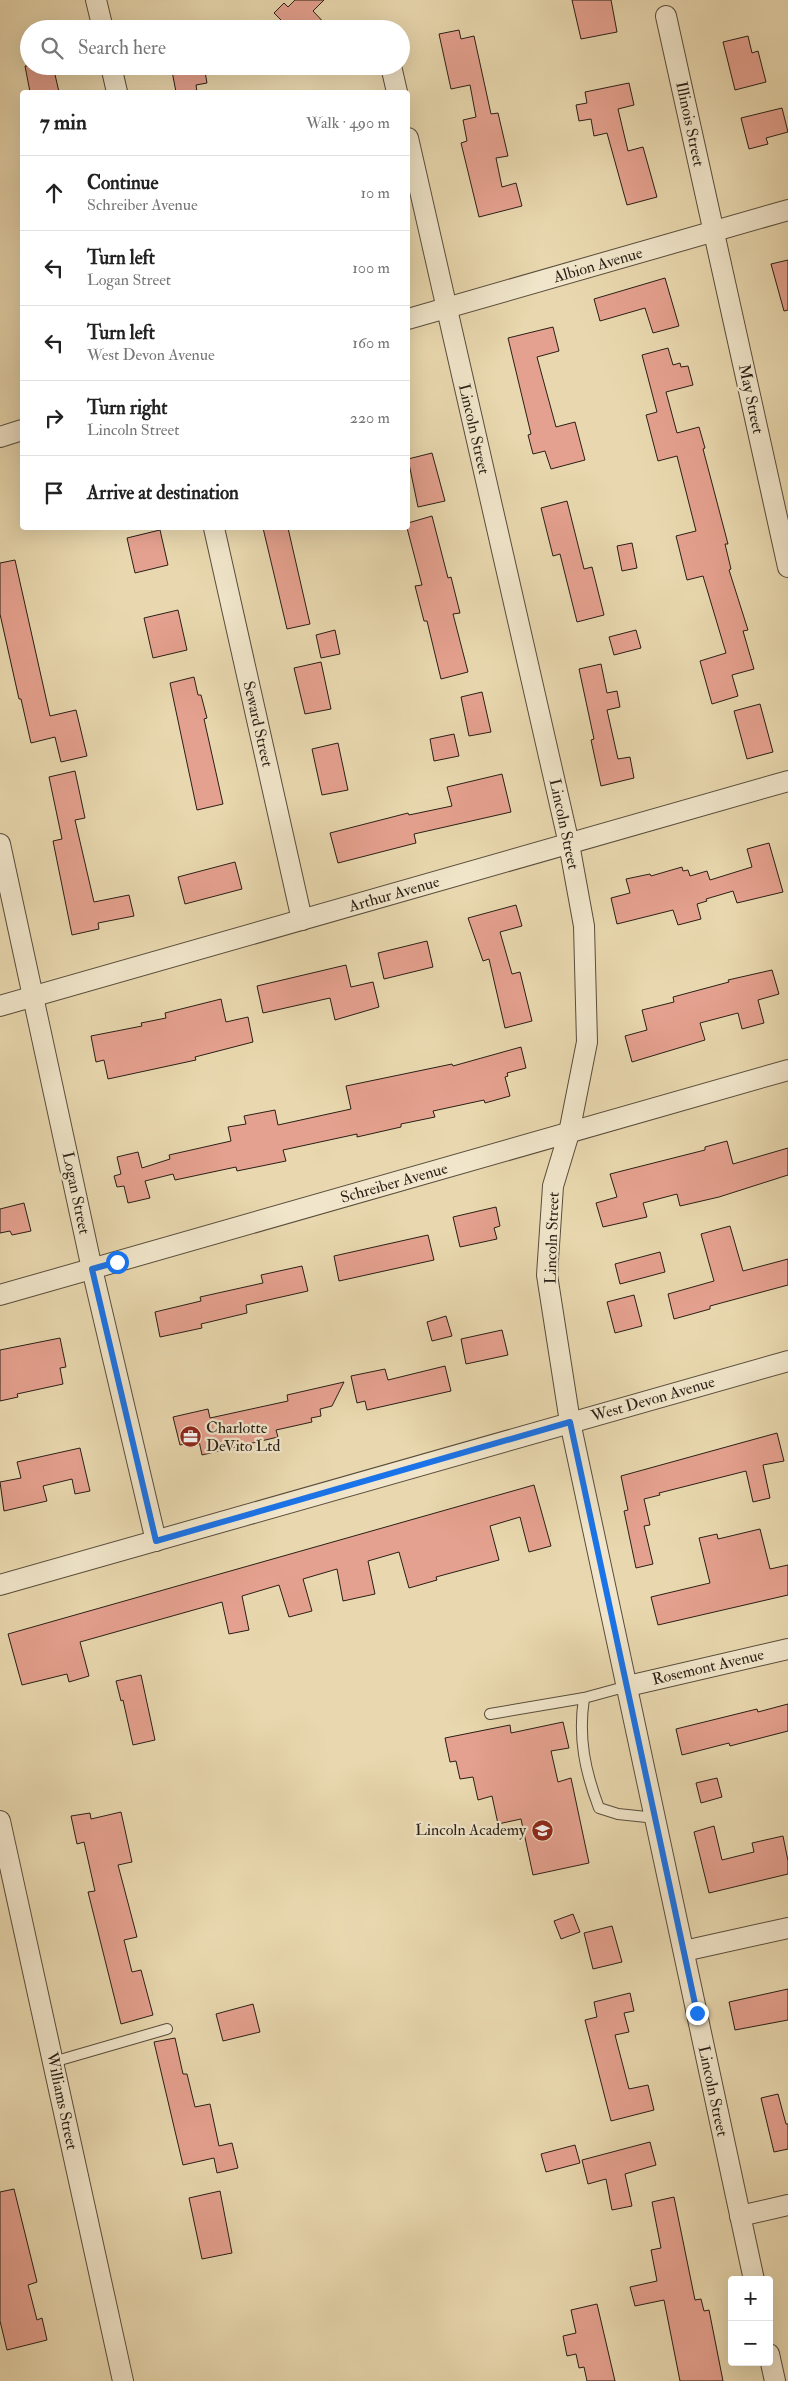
<!DOCTYPE html>
<meta charset="utf-8">
<style>
body{margin:0;font-family:"IM FELL Double Pica",serif;background:#f2f2f2;color:#222}
.controls{position:absolute;right:15px;bottom:15px;display:grid;overflow:hidden;border-radius:5px;box-shadow:0 5px 20px #0002}
.controls button{width:45px;height:45px;display:grid;place-items:center;padding:0;border:0;border-bottom:1px solid #e0e0e0;background:#fff;color:#222;font:25px sans-serif}
.stop{position:absolute;width:15px;height:15px;margin:-11px;border:4px solid #1a73e8;border-radius:50%;background:#fff}
.stop.end{background:#1a73e8;border-color:#fff;box-shadow:0 1px 5px #0008}
.list{margin:0;padding:0;list-style:none}
h2{display:flex;justify-content:space-between;align-items:center;height:65px;margin:0;padding:0 20px;font-size:21px}
h2 small{font-size:16px;font-weight:400;color:#767676}
.list li{display:grid;grid-template-columns:32px 1fr auto;gap:15px;align-items:center;box-sizing:border-box;height:75px;padding:0 20px;border-top:1px solid #e0e0e0}
.list b{display:block;font-size:19px;white-space:nowrap}
.list p{margin:0;font-size:16px;white-space:nowrap;color:#767676}
.list em{font-size:16px;font-style:normal;color:#767676}
.icon{flex:none;width:28px;height:28px;fill:none;stroke:currentColor;stroke-width:2;stroke-linecap:round;stroke-linejoin:round}
.map{position:relative;flex:none;width:788px;height:2381px;overflow:hidden}
.search{position:absolute;background:#fff;box-shadow:0 5px 20px #0002;left:20px;top:20px;width:390px;height:55px;display:flex;align-items:center;gap:12px;box-sizing:border-box;padding:0 18px;border-radius:28px;color:#767676;font-size:19px}
.panel{position:absolute;background:#fff;box-shadow:0 5px 20px #0002;left:20px;top:90px;width:390px;height:440px;border-radius:5px}
.map>svg:first-child{display:block}
.building{fill:#e5a18f;stroke:#291f16}
.lines{fill:none;stroke-linecap:round;stroke-linejoin:round}
.lane-casing{stroke:#594d3c;stroke-width:12}
.street-casing{stroke:#594d3c;stroke-width:22}
.lane{stroke:#f1e6cb;stroke-width:10}
.street{stroke:#f1e6cb;stroke-width:20}
.route{stroke:#1a73e8;stroke-width:6}
.labels{text-anchor:middle;dominant-baseline:central;stroke-width:4.5;stroke-linejoin:round;paint-order:stroke}
.street-label{font-size:16px;fill:#291f16;stroke:#f1e6cb}
.poi-label{font-size:16px;fill:#291f16;stroke:#f1e6cb;text-anchor:start}
</style>
<div class="map">
<svg width="788" height="2381" viewBox="0 0 788 2381">
<rect width="100%" height="100%" fill="#e9d8af"/>
<filter id="stains"><feTurbulence type="fractalNoise" baseFrequency=".004" numOctaves="4"/><feColorMatrix values="0 0 0 0 .2 0 0 0 0 .09 0 0 0 0 .02 0 0 0 .5 -.17"/></filter>
<radialGradient id="worn" r=".72"><stop offset=".6" stop-color="#630" stop-opacity="0"/><stop offset="1" stop-color="#630" stop-opacity=".3"/></radialGradient>
<g class="building">
<polygon points="295,0 324,0 313,11 330,29 290,29 274,13 284,3 288,7"/>
<polygon points="572,0 611,0 617,32 581,39"/>
<polygon points="459,30 461,39 474,36 491,114 498,113 508,156 496,158 502,187 516,183 522,206 479,217 461,143 467,141 463,120 476,117 470,85 451,89 439,34"/>
<polygon points="748,36 752,53 758,51 766,82 735,90 723,42"/>
<polygon points="25,66 53,66 59,92 30,92"/>
<polygon points="171,66 204,66 207,83 196,85 197,92 176,92"/>
<polygon points="629,83 634,105 618,109 628,151 643,147 657,197 627,205 607,133 594,136 591,119 579,121 576,105 587,103 585,92"/>
<polygon points="782,108 788,132 766,138 768,144 749,149 741,118"/>
<polygon points="788,260 788,310 784,311 771,264"/>
<polygon points="665,278 679,326 653,333 645,308 600,321 594,299"/>
<polygon points="553,327 559,351 537,357 556,427 575,422 585,460 551,469 545,451 533,454 528,435 531,434 508,338"/>
<polygon points="668,348 673,365 680,363 681,367 688,366 693,385 666,392 677,433 699,427 705,448 703,449 728,544 725,544 731,569 729,570 748,630 743,631 754,669 732,675 738,696 712,704 700,661 726,653 703,576 687,580 676,536 696,531 677,456 658,461 646,415 657,412 642,355"/>
<polygon points="432,453 445,501 418,507 408,459"/>
<polygon points="567,501 584,569 592,567 604,615 577,622 560,554 553,556 541,508"/>
<polygon points="432,516 448,578 451,577 460,613 453,614 468,672 441,679 427,621 424,621 415,586 422,585 407,528 408,523"/>
<polygon points="263,528 288,528 310,624 287,629"/>
<polygon points="160,530 168,565 135,573 127,538"/>
<polygon points="632,543 637,568 622,571 617,546"/>
<polygon points="15,560 50,716 76,710 87,756 61,762 55,737 31,743 21,699 19,699 0,614 0,563"/>
<polygon points="178,610 187,650 153,658 144,618"/>
<polygon points="335,630 340,654 321,658 316,635"/>
<polygon points="636,630 641,648 614,655 609,637"/>
<polygon points="321,662 331,709 305,714 294,668"/>
<polygon points="601,664 607,693 617,691 620,707 607,710 618,759 630,757 634,778 601,786 591,740 594,739 579,669"/>
<polygon points="194,677 198,695 201,695 207,718 204,719 223,804 197,810 170,683"/>
<polygon points="482,692 491,732 469,736 461,697"/>
<polygon points="760,704 773,752 747,759 734,711"/>
<polygon points="454,734 459,756 434,761 430,739"/>
<polygon points="338,743 348,790 322,795 312,749"/>
<polygon points="75,771 85,818 75,820 94,902 129,895 134,916 98,923 99,929 72,935 53,841 62,839 49,777"/>
<polygon points="502,774 511,812 414,834 416,843 338,863 330,833 408,813 409,815 452,806 447,787"/>
<polygon points="769,843 783,892 737,903 733,891 706,899 707,901 697,904 701,919 678,925 673,910 617,924 611,898 630,893 626,879 650,874 651,876 682,867 683,871 688,870 690,876 707,871 710,880 752,867 747,849"/>
<polygon points="235,862 242,889 185,904 178,877"/>
<polygon points="516,905 522,926 500,932 512,974 520,972 532,1021 505,1028 489,959 483,961 468,918"/>
<polygon points="427,941 433,967 384,979 378,953"/>
<polygon points="346,965 351,987 373,982 379,1007 335,1020 330,998 263,1013 257,986"/>
<polygon points="772,970 779,994 758,1000 764,1023 742,1029 738,1013 700,1023 705,1040 632,1062 625,1036 647,1030 642,1010 674,1002 673,997 729,982 728,980"/>
<polygon points="221,999 226,1022 248,1017 253,1042 195,1057 196,1060 108,1079 104,1060 96,1062 91,1036 142,1026 141,1023 166,1018 165,1013"/>
<polygon points="521,1047 526,1068 507,1073 508,1076 505,1077 510,1096 485,1103 484,1100 433,1111 435,1117 401,1124 401,1127 357,1137 357,1134 283,1150 286,1161 237,1171 236,1167 175,1180 173,1174 145,1181 150,1198 128,1203 124,1186 117,1187 114,1176 121,1174 117,1157 138,1152 142,1168 170,1159 169,1155 231,1141 228,1127 246,1124 244,1116 275,1110 278,1125 351,1109 346,1086 452,1064 453,1066"/>
<polygon points="727,1141 733,1164 788,1148 788,1175 719,1197 680,1206 677,1194 643,1203 647,1217 603,1227 596,1203 617,1197 610,1174 705,1150 705,1147"/>
<polygon points="24,1203 31,1231 12,1235 10,1231 0,1233 0,1209"/>
<polygon points="496,1207 500,1226 494,1228 497,1239 460,1247 453,1217"/>
<polygon points="730,1226 743,1271 788,1259 788,1285 710,1306 710,1309 674,1319 668,1294 714,1281 701,1234"/>
<polygon points="428,1235 434,1260 339,1281 334,1256"/>
<polygon points="660,1252 665,1272 620,1284 615,1264"/>
<polygon points="302,1266 308,1291 246,1305 247,1313 201,1324 202,1328 160,1337 155,1312 201,1301 200,1297 263,1283 261,1275"/>
<polygon points="634,1295 642,1326 615,1333 607,1302"/>
<polygon points="446,1316 452,1336 432,1341 427,1322"/>
<polygon points="502,1330 508,1355 466,1364 461,1339"/>
<polygon points="60,1338 66,1367 60,1368 63,1384 17,1394 18,1397 0,1401 0,1350"/>
<polygon points="445,1366 451,1391 367,1410 365,1401 357,1403 351,1376 385,1369 388,1380"/>
<polygon points="344,1382 332,1406 320,1409 321,1416 311,1418 312,1422 276,1430 278,1437 202,1455 199,1441 180,1445 173,1417 208,1409 210,1418 288,1401 287,1395"/>
<polygon points="777,1433 784,1461 763,1465 770,1498 753,1502 746,1471 659,1493 660,1495 644,1499 650,1525 644,1526 653,1564 636,1568 624,1511 628,1510 621,1476"/>
<polygon points="80,1448 90,1491 75,1494 72,1479 43,1486 47,1501 4,1511 0,1482 21,1478 17,1462"/>
<polygon points="534,1485 551,1546 529,1552 520,1517 490,1526 499,1560 436,1577 437,1580 409,1588 399,1552 368,1561 375,1594 343,1601 337,1569 303,1579 312,1611 289,1617 279,1585 242,1596 249,1630 229,1634 222,1602 80,1642 89,1676 69,1682 67,1674 22,1685 8,1634"/>
<polygon points="760,1529 770,1569 788,1565 788,1595 658,1625 651,1597 710,1583 699,1538 717,1534 718,1539"/>
<polygon points="141,1675 155,1740 133,1745 123,1700 121,1701 116,1681"/>
<polygon points="788,1704 788,1731 730,1746 729,1743 682,1755 676,1729 757,1709 758,1712"/>
<polygon points="563,1722 569,1748 551,1751 558,1782 571,1778 589,1863 533,1875 521,1819 498,1824 492,1796 478,1800 473,1777 460,1779 456,1761 450,1762 445,1738 510,1725 511,1733"/>
<polygon points="717,1778 722,1797 701,1803 696,1783"/>
<polygon points="121,1812 132,1862 118,1865 137,1937 124,1940 132,1972 141,1970 153,2015 121,2024 88,1892 95,1891 84,1842 77,1844 71,1816 90,1813 91,1819"/>
<polygon points="714,1826 722,1860 754,1852 752,1843 783,1836 788,1861 788,1874 709,1893 694,1832"/>
<polygon points="573,1914 580,1932 561,1939 554,1921"/>
<polygon points="612,1926 622,1962 593,1969 584,1933"/>
<polygon points="788,1989 788,2020 735,2030 729,2002"/>
<polygon points="630,1993 634,2011 624,2013 629,2032 615,2035 629,2089 648,2085 654,2110 611,2121 585,2020 597,2017 594,2002"/>
<polygon points="253,2004 260,2032 223,2041 216,2014"/>
<polygon points="175,2038 183,2074 187,2074 195,2107 210,2104 219,2146 232,2143 238,2168 217,2173 214,2158 183,2165 154,2042"/>
<polygon points="778,2094 786,2124 788,2124 788,2149 774,2152 761,2098"/>
<polygon points="650,2142 656,2165 625,2174 632,2206 612,2210 606,2179 588,2184 582,2160"/>
<polygon points="575,2145 580,2163 546,2172 541,2154"/>
<polygon points="14,2189 37,2282 28,2285 37,2320 42,2318 47,2340 7,2350 0,2321 0,2192"/>
<polygon points="220,2191 232,2253 202,2259 189,2198"/>
<polygon points="674,2197 695,2300 701,2299 704,2311 709,2310 723,2381 680,2381 664,2300 635,2306 630,2287 657,2281 651,2250 661,2248 652,2202"/>
<polygon points="597,2304 615,2381 587,2381 584,2367 579,2368 576,2354 567,2356 563,2336 576,2333 571,2310"/>
</g>
<g class="lines">
<defs>
<g id="lane">
<path d="M628,1686L584,1698C578,1738 585,1771 599,1808L618,1814L656,1818"/>
<polyline points="490,1714 584,1698"/>
<polyline points="53,2062 167,2029"/>
</g>
<g id="street">
<polyline points="96,0 103,29"/>
<polyline points="666,16 788,567"/>
<polyline points="111,66 117,92"/>
<polyline points="391,66 397,92"/>
<polyline points="408,138 569,844 584,926 587,1042 569,1133 553,1186 547,1275 570,1422 754,2280"/>
<polyline points="408,319 788,210"/>
<polyline points="0,437 22,430"/>
<polyline points="214,528 302,920"/>
<polyline points="0,844 92,1269 156,1541"/>
<polyline points="0,1006 788,781"/>
<polyline points="0,1295 788,1070"/>
<polyline points="0,1585 788,1361"/>
<polyline points="628,1686 788,1649"/>
<polyline points="0,1821 123,2381"/>
<polyline points="684,1951 788,1928"/>
<polyline points="740,2216 788,2205"/>
<polyline points="769,2354 775,2381"/>
</g>
</defs>
<use href="#lane" class="lane-casing"/>
<use href="#street" class="street-casing"/>
<use href="#lane" class="lane"/>
<use href="#street" class="street"/>
</g>
<g class="lines">
<polyline class="route" points="117,1262 92,1269 156,1541 570,1422 697,2013"/>
</g>
<defs>
<symbol id="office-disc" viewBox="-11 -11 22 22"><circle r="9.5" fill="#8f2418" stroke="#f1e6cb"/><path d="M-6-3h4V-5.5h4V-3h4V5H-6ZM-1-4.5V-3h2v-1.5ZM-6 0V1H6V0Z" fill="#fff"/></symbol>
<symbol id="school-disc" viewBox="-11 -11 22 22"><circle r="9.5" fill="#8f2418" stroke="#f1e6cb"/><path d="M0-5L7-2L0 1L-7-2ZM-4 1L0 2.5L4 1V4Q0 6-4 4Z" fill="#fff"/></symbol>
</defs>
<g fill-rule="evenodd">
<use href="#office-disc" x="178" y="1424" width="25" height="25"/>
<use href="#school-disc" x="530" y="1818" width="25" height="25"/>
</g>
<g class="labels">
<g class="street-label">
<text transform="translate(690 124) rotate(78)">Illinois Street</text>
<text transform="translate(598 265) rotate(-16)">Albion Avenue</text>
<text transform="translate(751 399) rotate(78)">May Street</text>
<text transform="translate(474 429) rotate(77)">Lincoln Street</text>
<text transform="translate(258 724) rotate(77)">Seward Street</text>
<text transform="translate(564 824) rotate(78)">Lincoln Street</text>
<text transform="translate(394 894) rotate(-16)">Arthur Avenue</text>
<text transform="translate(394 1183) rotate(-16)">Schreiber Avenue</text>
<text transform="translate(76 1193) rotate(78)">Logan Street</text>
<text transform="translate(552 1238) rotate(-88)">Lincoln Street</text>
<text transform="translate(653 1399) rotate(-16)">West Devon Avenue</text>
<text transform="translate(708 1667) rotate(-13)">Rosemont Avenue</text>
<text transform="translate(713 2091) rotate(78)">Lincoln Street</text>
<text transform="translate(62 2101) rotate(78)">Williams Street</text>
</g>
<g class="poi-label">
<text x="206" y="1428">Charlotte<tspan x="206" dy="18">DeVito Ltd</tspan></text>
<text x="526" y="1830" text-anchor="end">Lincoln Academy</text>
</g>
</g>
<rect width="100%" height="100%" filter="url(#stains)"/>
<rect width="100%" height="100%" fill="url(#worn)"/>
</svg>
<div class="controls">
<button>+</button>
<button>−</button>
</div>
<div class="stop" style="left:117px;top:1262px"></div>
<div class="stop end" style="left:697px;top:2013px"></div>
<div class="search"><svg class="icon" aria-label="search" viewBox="0 0 24 24"><circle cx="10" cy="10" r="6"/><path d="M15 15l6 6"/></svg>Search here</div>
<section class="panel">
<h2>7 min<small>Walk · 490 m</small></h2>
<ul class="list">
<li><svg class="icon" aria-label="ahead" viewBox="0 0 24 24"><path d="M12 20V5M6 11l6-6 6 6"/></svg><div><b>Continue</b><p>Schreiber Avenue</p></div><em>10 m</em></li>
<li><svg class="icon" aria-label="left" viewBox="0 0 24 24"><path d="M17 20v-9H6M10 6l-5 5 5 5"/></svg><div><b>Turn left</b><p>Logan Street</p></div><em>100 m</em></li>
<li><svg class="icon" aria-label="left" viewBox="0 0 24 24"><path d="M17 20v-9H6M10 6l-5 5 5 5"/></svg><div><b>Turn left</b><p>West Devon Avenue</p></div><em>160 m</em></li>
<li><svg class="icon" aria-label="right" viewBox="0 0 24 24"><path d="M7 20v-9h11M14 6l5 5-5 5"/></svg><div><b>Turn right</b><p>Lincoln Street</p></div><em>220 m</em></li>
<li><svg class="icon" aria-label="arrive" viewBox="0 0 24 24"><path d="M6 21V4h12l-3 4 3 4H6"/></svg><div><b>Arrive at destination</b></div></li>
</ul>
</section>
</div>
